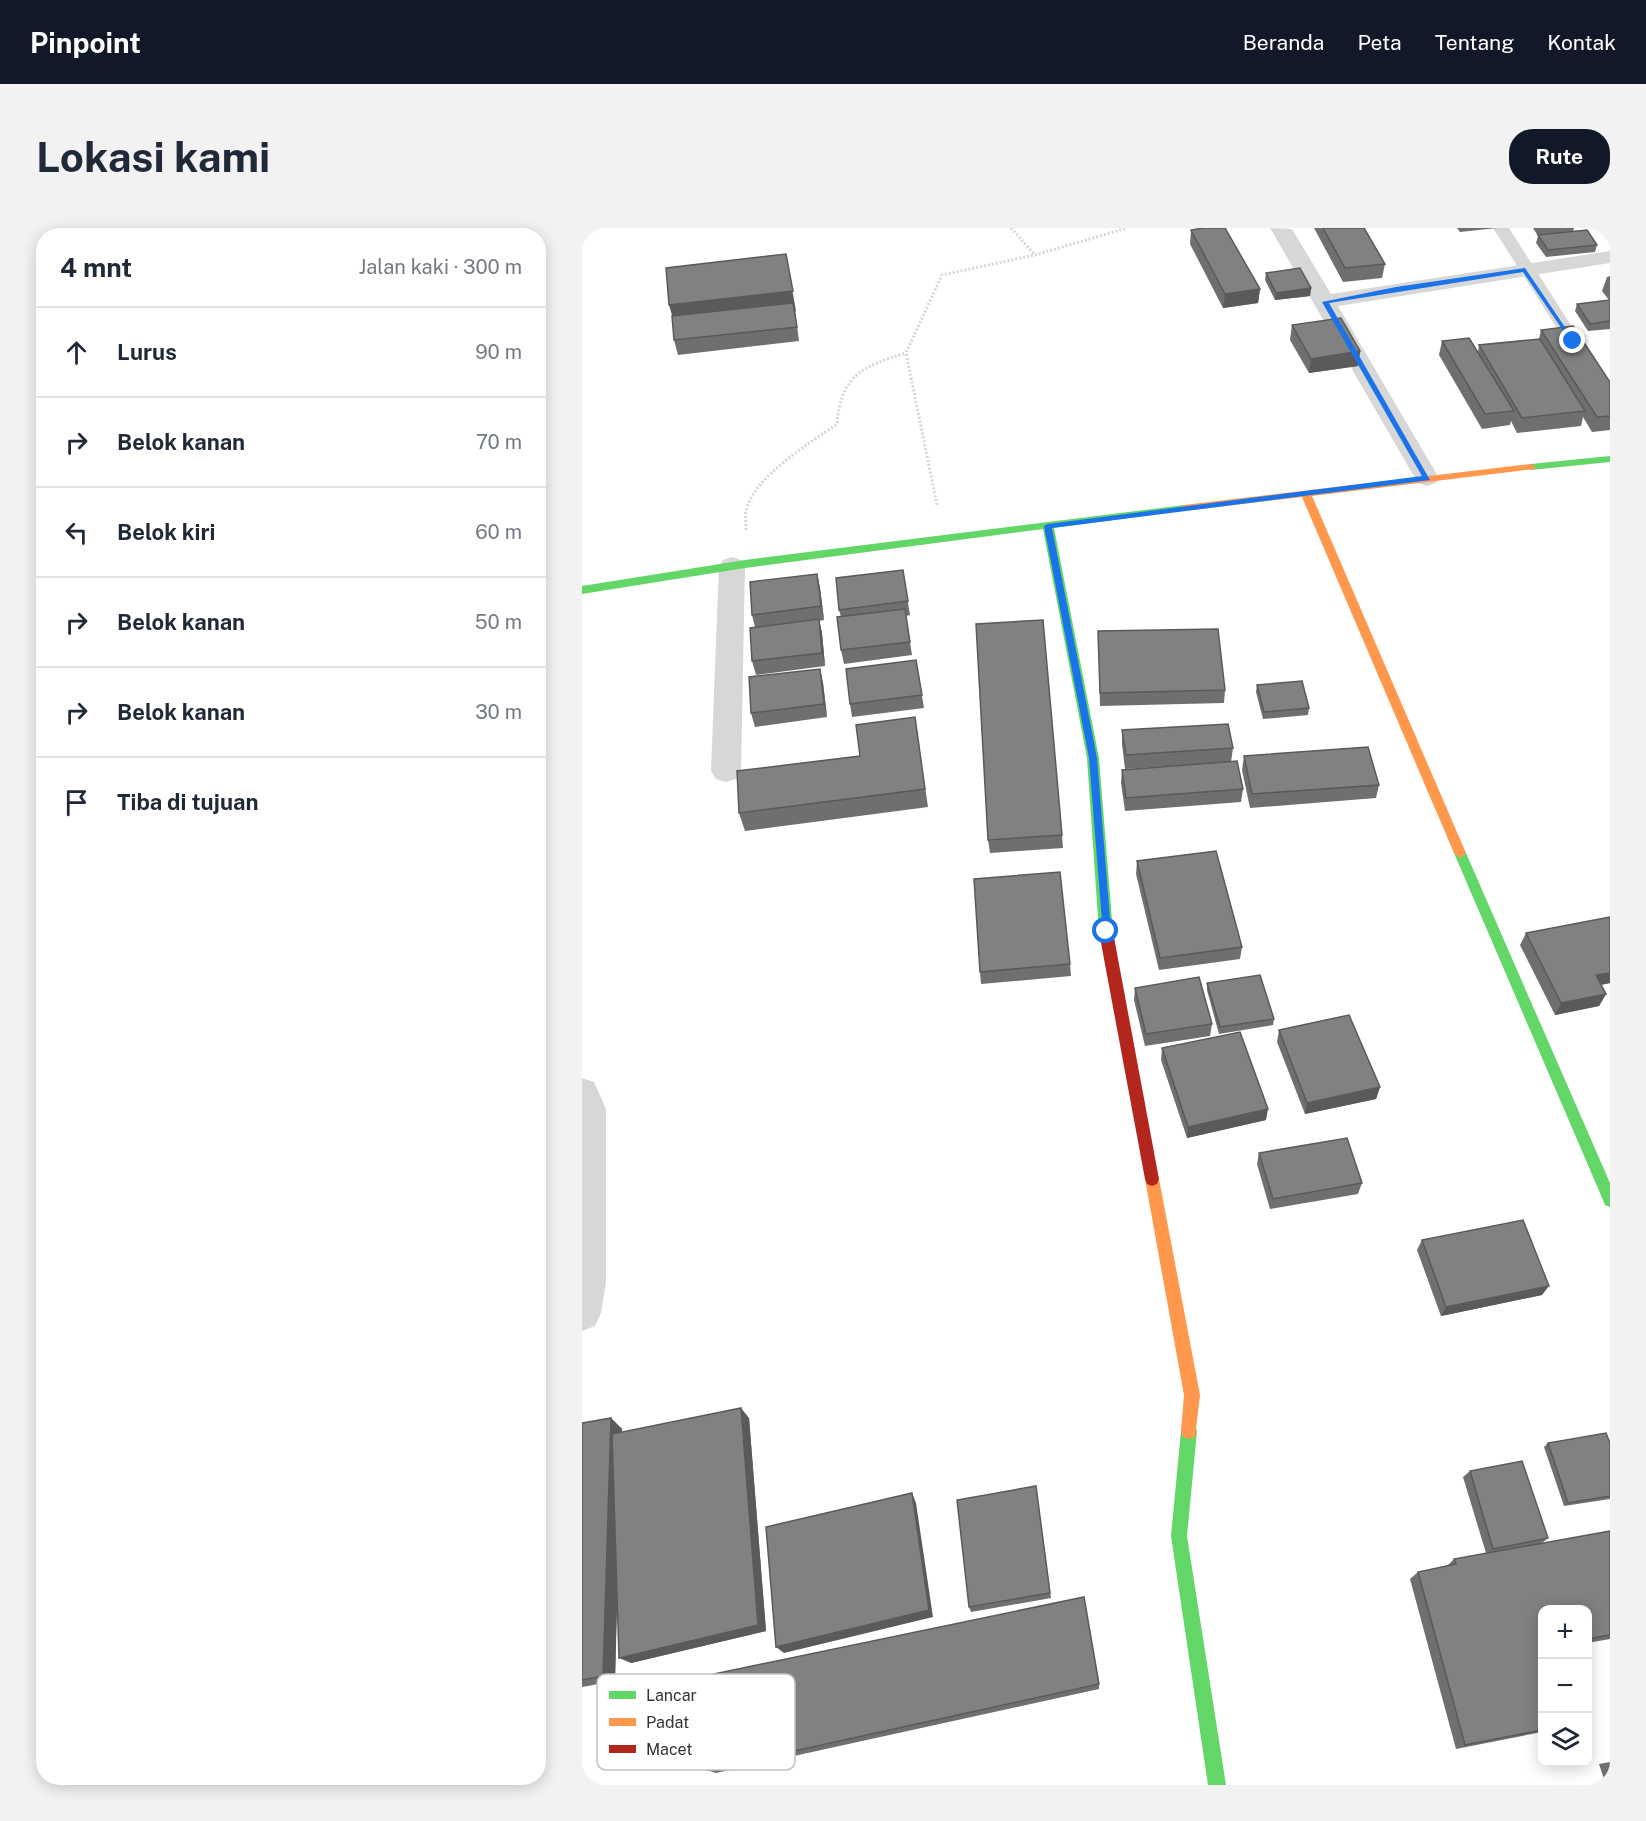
<!DOCTYPE html>
<html lang="id">
<meta charset="utf-8">
<style>
body{margin:0;font-family:"Public Sans",sans-serif;background:#f2f2f3;color:#1f2937}
.controls{position:absolute;right:18px;bottom:18px;display:grid;overflow:hidden;border-radius:12px;box-shadow:0 3px 15px #0003}
.controls button{width:54px;height:54px;display:grid;place-items:center;padding:0;border:0;border-bottom:2px solid #e0e1e3;background:#fff;color:#1f2937;font:30px sans-serif}
.stop{position:absolute;width:18px;height:18px;margin:-14px;border:4px solid #1a73e8;border-radius:50%;background:#fff}
.stop.end{background:#1a73e8;border-color:#fff;box-shadow:0 2px 6px #0008}
.list{margin:0;padding:0;list-style:none}
h2{display:flex;justify-content:space-between;align-items:center;height:78px;margin:0;padding:0 24px;font-size:26px}
h2 small{font-size:20px;font-weight:400;color:#747a83}
.list li{display:grid;grid-template-columns:39px 1fr auto;gap:18px;align-items:center;box-sizing:border-box;height:90px;padding:0 24px;border-top:2px solid #e0e1e3}
.list b{display:block;font-size:22px;white-space:nowrap}
.list em{font-size:20px;font-style:normal;color:#747a83}
.icon{flex:none;width:33px;height:33px;fill:none;stroke:currentColor;stroke-width:2;stroke-linecap:round;stroke-linejoin:round}
.map{position:relative;flex:none;width:1028px;height:1557px;overflow:hidden;border-radius:24px}
header{display:flex;align-items:center;gap:36px;box-sizing:border-box;height:84px;padding:0 30px;background:#111827;color:#fff}
header strong{font-size:28px}
nav{display:flex;gap:33px;margin-inline-start:auto;font-size:21px}
.intro{display:flex;align-items:center;justify-content:space-between;box-sizing:border-box;height:144px;padding:0 36px}
h1{margin:0;font-size:42px}
.button{padding:15px 27px;border-radius:24px;background:#111827;color:#fff;font-size:21px;font-weight:700}
main{display:flex;gap:36px;padding:0 36px}
aside{flex:1;background:#fff;border-radius:24px;box-shadow:0 3px 15px #0003}
.map>svg:first-child{display:block}
.lines{fill:none;stroke-linecap:round;stroke-linejoin:round}
.path{stroke:#d6d6d6;stroke-width:3;stroke-dasharray:2 2;stroke-linecap:butt}
.lane{fill:#d7d7d7;fill-rule:evenodd}
.street{fill:#d7d7d7;fill-rule:evenodd}
.fast{fill:#63d668;fill-rule:evenodd}
.slow{fill:#ff974d;fill-rule:evenodd}
.jam{fill:#b3261e;fill-rule:evenodd}
.wall{fill:#6f6f6f}
.shaded-wall{fill:#5a5a5a}
.building{fill:#818181;stroke:#5a5a5a;stroke-width:1.5}
.route{fill:#1a73e8}
.key{fill:#fff;stroke:#c2c2c2;stroke-width:1.5}
.key-label{font-size:16px;fill:#333}
</style>
<header>
<strong>Pinpoint</strong>
<nav><a>Beranda</a><a>Peta</a><a>Tentang</a><a>Kontak</a></nav>
</header>
<div class="intro"><h1>Lokasi kami</h1><a class="button">Rute</a></div>
<main>
<aside>
<h2>4 mnt<small>Jalan kaki · 300 m</small></h2>
<ul class="list">
<li><svg class="icon" aria-label="ahead" viewBox="0 0 24 24"><path d="M12 20V5M6 11l6-6 6 6"/></svg><div><b>Lurus</b></div><em>90 m</em></li>
<li><svg class="icon" aria-label="right" viewBox="0 0 24 24"><path d="M7 20v-9h11M14 6l5 5-5 5"/></svg><div><b>Belok kanan</b></div><em>70 m</em></li>
<li><svg class="icon" aria-label="left" viewBox="0 0 24 24"><path d="M17 20v-9H6M10 6l-5 5 5 5"/></svg><div><b>Belok kiri</b></div><em>60 m</em></li>
<li><svg class="icon" aria-label="right" viewBox="0 0 24 24"><path d="M7 20v-9h11M14 6l5 5-5 5"/></svg><div><b>Belok kanan</b></div><em>50 m</em></li>
<li><svg class="icon" aria-label="right" viewBox="0 0 24 24"><path d="M7 20v-9h11M14 6l5 5-5 5"/></svg><div><b>Belok kanan</b></div><em>30 m</em></li>
<li><svg class="icon" aria-label="arrive" viewBox="0 0 24 24"><path d="M6 21V4h12l-3 4 3 4H6"/></svg><div><b>Tiba di tujuan</b></div></li>
</ul>
</aside>
<div class="map">
<svg width="1028" height="1557" viewBox="0 0 1028 1557">
<rect width="100%" height="100%" fill="#fff"/>
<g class="lines">
<g class="path">
<polyline points="429,0 453,27"/>
<polyline points="355,277 324,125 360,47 453,27 545,0"/>
<path d="M164,302C164,296 163,289 164,283C172,248 227,216 255,196C259,148 280,138 324,125"/>
</g>
<polygon class="lane" points="911,0 927,0 999,113 997,116 985,116"/>
<g class="street">
<polygon points="688,0 710,1 749,66 1028,23 1028,35 756,78 857,250 854,255 845,258 836,255 833,250"/>
<polygon points="150,329 159,332 163,338 159,543 154,551 144,554 134,551 129,543 137,338 141,332"/>
<polygon points="0,850 12,854 24,881 24,1054 19,1085 13,1098 0,1103"/>
</g>
<g class="fast">
<polygon points="1028,228 1028,234 949,242 944,239 949,236"/>
<polygon points="602,277 607,280 606,282 472,300 517,530 531,704 529,708 519,708 517,704 505,530 461,301 163,340 0,366 0,358 163,332"/>
<polygon points="878,620 884,625 1028,955 1028,979 1023,977 1021,972 872,625"/>
<polygon points="607,1195 613,1197 615,1203 605,1308 644,1557 626,1557 589,1308 599,1203 601,1197"/>
</g>
<g class="slow">
<polygon points="949,236 954,239 953,241 730,268 884,625 878,630 872,625 720,269 602,283 597,280 602,277"/>
<polygon points="570,944 575,946 577,951 618,1167 613,1209 607,1211 601,1209 599,1203 602,1167 563,951 565,946"/>
</g>
<polygon class="jam" points="524,699 529,700 531,704 577,951 575,956 570,958 565,956 563,951 517,704 519,700"/>
</g>
<g class="wall">
<polygon points="732,0 782,0 803,36 800,50 761,54"/>
<polygon points="875,0 915,0 878,4"/>
<polygon points="951,0 992,0 991,4 1015,17 1013,24 964,29 954,15 956,8"/>
<polygon points="609,2 678,61 676,75 641,80 608,16"/>
<polygon points="684,45 729,60 728,68 693,72 683,52"/>
<polygon points="1028,48 1028,101 1006,103 993,83 995,76 1027,72 1020,63 1025,49"/>
<polygon points="213,83 217,113 96,127 92,112 91,90 214,83"/>
<polygon points="710,97 778,123 776,138 727,145 708,112"/>
<polygon points="959,102 1028,154 1028,202 1010,204 1001,189 999,198 935,205 929,193 928,197 900,201 857,127 860,113 896,124 897,117 957,111"/>
<polygon points="321,342 328,387 324,388 330,427 262,436 259,422 259,389 257,382"/>
<polygon points="235,346 238,360 242,392 237,393 240,405 243,438 174,447 170,433 173,399 170,387"/>
<polygon points="516,403 643,462 642,475 518,478"/>
<polygon points="334,432 342,480 270,489 268,476"/>
<polygon points="238,441 241,455 245,489 173,499 169,485"/>
<polygon points="675,457 727,480 726,487 681,491 674,464"/>
<polygon points="333,489 346,579 163,603 157,585 278,528"/>
<polygon points="540,502 651,520 649,534 661,561 659,574 543,583 539,555 540,542 635,535 543,541 540,516"/>
<polygon points="662,528 797,557 794,570 668,580 660,542"/>
<polygon points="480,607 481,620 408,625 406,612"/>
<polygon points="555,633 660,719 658,731 577,742 554,646"/>
<polygon points="1028,689 1028,755 1019,757 1024,766 1017,778 973,787 938,717 944,705"/>
<polygon points="488,736 489,748 399,756 398,744"/>
<polygon points="625,755 692,791 691,797 637,806 625,762"/>
<polygon points="553,760 630,796 628,808 563,818 552,772"/>
<polygon points="697,802 798,859 794,871 723,886 695,814"/>
<polygon points="580,820 684,892 605,910 579,832"/>
<polygon points="677,925 780,955 776,966 688,981 675,936"/>
<polygon points="840,1012 960,1067 859,1088 835,1022"/>
<polygon points="29,1190 40,1201 40,1205 167,1190 184,1403 49,1435 35,1365 33,1453 0,1459 0,1195"/>
<polygon points="966,1215 1028,1215 1028,1271 982,1278 962,1219"/>
<polygon points="888,1243 966,1310 959,1316 1028,1303 1028,1411 1005,1415 1005,1382 960,1382 960,1504 874,1521 828,1351 836,1344 865,1338 872,1331 904,1325 881,1249"/>
<polygon points="454,1259 469,1370 389,1384 387,1379"/>
<polygon points="517,1456 517,1461 134,1545 125,1542"/>
<polygon points="1028,1534 1028,1557 1024,1557 1017,1536"/>
</g>
<g class="shaded-wall">
<polygon points="204,26 214,83 213,83 217,113 215,99 93,97 87,77"/>
<polygon points="729,60 728,68 693,72 694,65"/>
<polygon points="678,61 676,75 641,80 643,66"/>
<polygon points="778,123 776,138 727,145 729,131"/>
<polygon points="235,346 238,360 242,392 239,378"/>
<polygon points="237,391 240,405 243,438 240,425"/>
<polygon points="238,441 241,455 245,489 242,476"/>
<polygon points="1028,745 1028,755 1007,759 1014,747"/>
<polygon points="1024,766 1017,778 973,787 979,775"/>
<polygon points="798,859 794,871 723,886 725,875"/>
<polygon points="686,881 684,892 605,910 606,899"/>
<polygon points="967,1058 960,1067 859,1088 864,1079"/>
<polygon points="159,1180 167,1190 184,1403 49,1435 37,1430"/>
<polygon points="29,1190 40,1201 33,1453 21,1448"/>
<polygon points="330,1265 334,1275 351,1389 202,1425 194,1419"/>
</g>
<g class="building">
<polygon points="622,0 643,0 678,61 643,66 609,2"/>
<polygon points="741,0 782,0 803,36 763,40"/>
<polygon points="1005,2 1015,17 966,22 956,7"/>
<polygon points="204,26 211,63 87,77 84,40"/>
<polygon points="718,40 729,60 694,65 684,45"/>
<polygon points="1028,72 1028,93 1008,96 995,76"/>
<polygon points="211,75 215,99 92,112 90,88"/>
<polygon points="759,90 778,123 729,131 710,97"/>
<polygon points="991,98 1028,154 1028,188 1015,189 959,102"/>
<polygon points="887,110 932,183 903,186 860,113"/>
<polygon points="958,111 1003,183 940,190 897,117"/>
<polygon points="321,342 326,373 257,382 254,350"/>
<polygon points="235,346 239,378 170,387 168,354"/>
<polygon points="323,381 328,414 259,422 255,389"/>
<polygon points="237,391 240,425 170,433 168,400"/>
<polygon points="461,392 480,607 406,612 394,396"/>
<polygon points="636,401 643,462 518,465 516,403"/>
<polygon points="334,432 340,467 268,476 264,441"/>
<polygon points="238,441 242,476 169,485 167,449"/>
<polygon points="720,453 727,480 682,484 675,457"/>
<polygon points="333,489 343,561 157,585 155,543 278,528 274,497"/>
<polygon points="646,496 651,520 544,527 540,502"/>
<polygon points="786,519 797,557 670,566 662,528"/>
<polygon points="655,533 661,561 544,570 540,542"/>
<polygon points="634,623 660,719 578,730 555,633"/>
<polygon points="478,644 488,736 398,744 392,651"/>
<polygon points="1028,689 1028,745 1014,747 1024,766 979,775 944,705"/>
<polygon points="678,747 692,791 638,799 625,755"/>
<polygon points="617,749 630,796 564,806 553,760"/>
<polygon points="767,787 798,859 725,875 697,802"/>
<polygon points="658,804 686,881 606,899 580,820"/>
<polygon points="765,910 780,955 691,971 677,925"/>
<polygon points="941,992 967,1058 864,1079 840,1012"/>
<polygon points="159,1180 176,1397 37,1430 30,1206"/>
<polygon points="29,1190 21,1448 0,1452 0,1195"/>
<polygon points="1024,1205 1028,1215 1028,1268 986,1275 966,1215"/>
<polygon points="940,1233 966,1310 911,1321 888,1243"/>
<polygon points="454,1258 468,1365 387,1379 375,1272"/>
<polygon points="330,1265 347,1382 194,1419 184,1299"/>
<polygon points="1028,1303 1028,1407 1005,1411 1005,1382 960,1382 960,1502 883,1517 836,1344 874,1336 872,1331"/>
<polygon points="502,1369 517,1456 125,1542 122,1448"/>
</g>
<polygon class="route" points="943,40 993,114 989,114 941,44 747,75 848,252 470,300 515,530 529,703 528,706 521,706 507,530 462,298 466,296 840,248 740,74 814,59"/>
<rect x="15" y="1446" width="198" height="96" rx="9" class="key"/>
<rect x="27" y="1463" width="27" height="8" fill="#63d668"/>
<rect x="27" y="1490" width="27" height="8" fill="#ff974d"/>
<rect x="27" y="1517" width="27" height="8" fill="#b3261e"/>
<g class="key-label">
<text x="64" y="1473">Lancar</text>
<text x="64" y="1500">Padat</text>
<text x="64" y="1527">Macet</text>
</g>
</svg>
<div class="controls">
<button>+</button>
<button>−</button>
<button><svg class="icon" aria-label="layers" viewBox="0 0 24 24"><path d="M12 4l9 5-9 5-9-5zM3 14l9 5 9-5"/></svg></button>
</div>
<div class="stop" style="left:524px;top:703px"></div>
<div class="stop end" style="left:991px;top:113px"></div>
</div>
</main>
